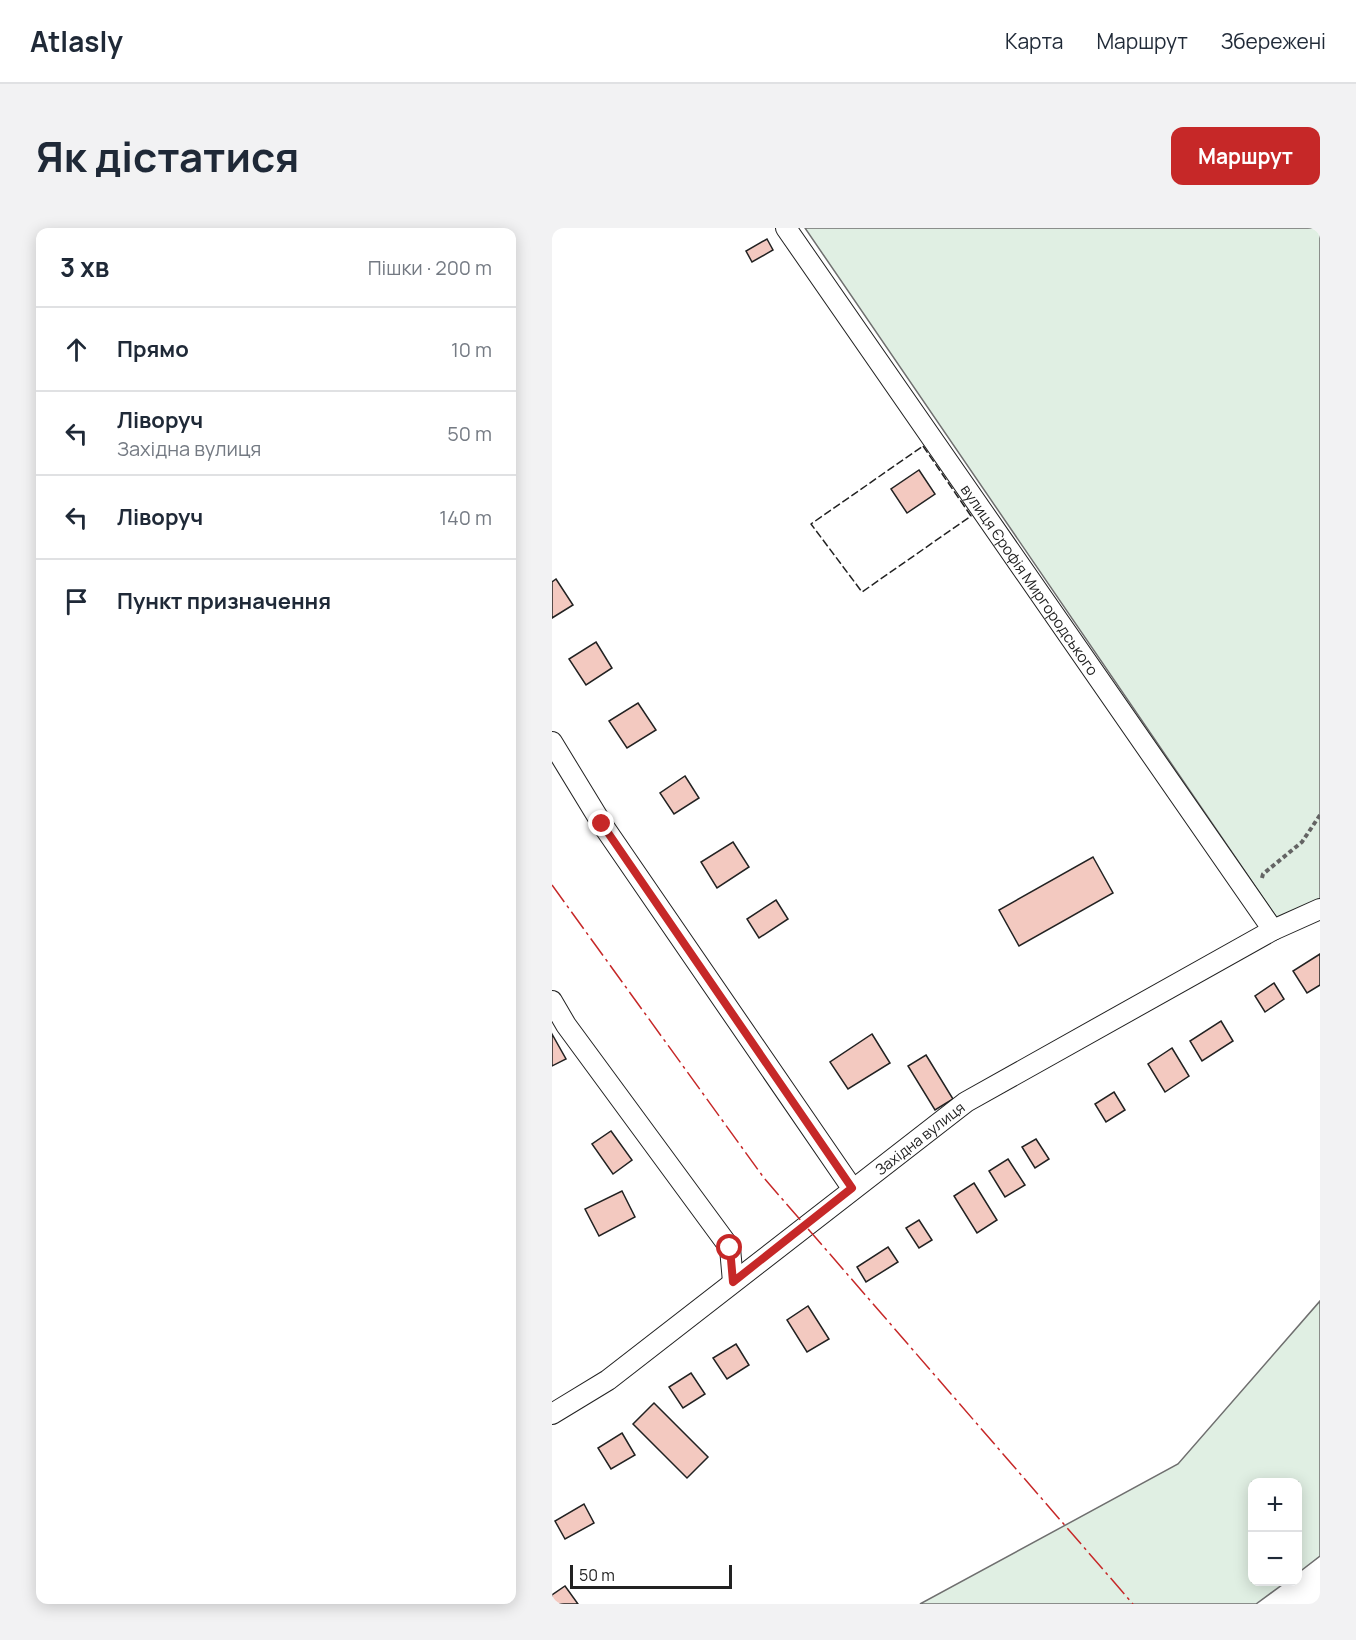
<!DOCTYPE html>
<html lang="uk">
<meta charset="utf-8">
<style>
body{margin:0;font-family:Manrope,sans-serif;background:#f2f2f3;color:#1f2937}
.controls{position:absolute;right:18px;bottom:18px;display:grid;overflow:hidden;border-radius:12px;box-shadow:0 3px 15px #0003}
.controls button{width:54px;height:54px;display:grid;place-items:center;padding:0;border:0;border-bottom:2px solid #e0e1e3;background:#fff;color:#1f2937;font:30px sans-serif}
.scale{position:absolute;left:18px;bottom:15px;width:162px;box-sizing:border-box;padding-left:6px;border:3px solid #222;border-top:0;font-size:16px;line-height:21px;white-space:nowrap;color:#222;-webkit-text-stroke:4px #fff;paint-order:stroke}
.stop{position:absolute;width:18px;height:18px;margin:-14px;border:4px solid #c62828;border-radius:50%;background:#fff}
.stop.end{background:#c62828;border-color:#fff;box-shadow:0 2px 6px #0008}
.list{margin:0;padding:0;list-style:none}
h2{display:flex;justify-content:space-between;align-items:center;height:78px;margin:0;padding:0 24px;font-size:26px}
h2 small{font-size:20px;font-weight:400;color:#747a83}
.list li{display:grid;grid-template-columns:39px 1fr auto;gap:18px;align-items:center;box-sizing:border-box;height:84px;padding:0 24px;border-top:2px solid #e0e1e3}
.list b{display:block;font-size:22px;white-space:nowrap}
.list p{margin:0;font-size:20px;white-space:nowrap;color:#747a83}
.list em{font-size:20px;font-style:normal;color:#747a83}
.icon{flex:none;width:33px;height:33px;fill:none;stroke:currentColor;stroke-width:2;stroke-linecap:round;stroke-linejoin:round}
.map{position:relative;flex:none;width:768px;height:1376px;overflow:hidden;border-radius:12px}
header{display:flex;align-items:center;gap:36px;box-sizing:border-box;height:84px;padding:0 30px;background:#fff;border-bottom:2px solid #e0e1e3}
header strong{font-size:28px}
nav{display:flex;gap:33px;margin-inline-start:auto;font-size:21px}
.intro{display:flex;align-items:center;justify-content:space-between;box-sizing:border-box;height:144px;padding:0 36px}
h1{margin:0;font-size:42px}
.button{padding:15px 27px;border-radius:12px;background:#c62828;color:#fff;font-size:21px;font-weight:700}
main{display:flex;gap:36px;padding:0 36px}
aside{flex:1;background:#fff;border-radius:12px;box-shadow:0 3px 15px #0003}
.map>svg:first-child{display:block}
.green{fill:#e0efe3;stroke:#6f6f6f;stroke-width:1.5}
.building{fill:#f3c9c0;stroke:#222;stroke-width:1.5}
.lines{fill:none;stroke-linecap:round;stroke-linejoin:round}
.minor-casing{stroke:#222;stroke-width:22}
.path{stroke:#646464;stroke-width:4;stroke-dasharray:4.5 3;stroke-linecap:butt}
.minor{stroke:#fff;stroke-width:20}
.fence{stroke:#222;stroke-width:1.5;stroke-dasharray:8 3;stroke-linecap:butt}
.power{stroke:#c62828;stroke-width:1.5;stroke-dasharray:21 4.5 3 4.5;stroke-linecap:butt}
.route{stroke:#c62828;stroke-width:8}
.labels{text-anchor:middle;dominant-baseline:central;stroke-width:4.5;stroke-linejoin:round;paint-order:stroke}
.street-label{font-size:15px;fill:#222;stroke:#fff}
</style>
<header>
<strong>Atlasly</strong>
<nav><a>Карта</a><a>Маршрут</a><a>Збережені</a></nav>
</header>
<div class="intro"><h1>Як дістатися</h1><a class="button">Маршрут</a></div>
<main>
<aside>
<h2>3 хв<small>Пішки · 200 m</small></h2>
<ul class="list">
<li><svg class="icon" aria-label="ahead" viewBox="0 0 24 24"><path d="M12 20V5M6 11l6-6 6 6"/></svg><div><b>Прямо</b></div><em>10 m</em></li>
<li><svg class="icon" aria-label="left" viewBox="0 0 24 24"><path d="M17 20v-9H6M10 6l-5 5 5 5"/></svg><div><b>Ліворуч</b><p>Західна вулиця</p></div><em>50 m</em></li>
<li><svg class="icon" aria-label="left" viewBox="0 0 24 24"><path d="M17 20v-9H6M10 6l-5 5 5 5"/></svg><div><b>Ліворуч</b></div><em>140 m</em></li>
<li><svg class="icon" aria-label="arrive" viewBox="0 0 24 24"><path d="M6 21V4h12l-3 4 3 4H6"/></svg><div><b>Пункт призначення</b></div></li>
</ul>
</aside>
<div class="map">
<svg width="768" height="1376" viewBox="0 0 768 1376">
<rect width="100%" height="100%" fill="#fff"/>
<g class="green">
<polygon points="253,0 768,0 768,672 727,693"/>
<polygon points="768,1073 768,1328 746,1345 746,1254 700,1254 700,1354 734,1354 704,1376 368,1376 626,1236"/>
</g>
<g class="building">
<polygon points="215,11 221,22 200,34 194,23"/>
<polygon points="367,242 383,266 355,285 339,261"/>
<polygon points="4,351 21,377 0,390 0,354"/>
<polygon points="44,414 60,440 34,457 17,431"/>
<polygon points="86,475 104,502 75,520 57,493"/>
<polygon points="133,548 147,570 122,586 108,565"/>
<polygon points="181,614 197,639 165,660 149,634"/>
<polygon points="541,629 561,665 467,718 447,682"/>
<polygon points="224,672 236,691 207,710 195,691"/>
<polygon points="768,726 768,757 755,765 741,743"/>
<polygon points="722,755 732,771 713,784 703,768"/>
<polygon points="669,793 681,813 650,833 638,813"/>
<polygon points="0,806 14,831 0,838"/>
<polygon points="320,806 338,835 296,861 278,834"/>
<polygon points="620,820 637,848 613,864 596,836"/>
<polygon points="374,827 401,871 383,882 356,838"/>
<polygon points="562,864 573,882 554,894 543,876"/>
<polygon points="59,903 80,932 61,946 40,916"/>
<polygon points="484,911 497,931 483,940 470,919"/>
<polygon points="456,931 473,957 453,969 437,943"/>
<polygon points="422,955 445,992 425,1005 402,968"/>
<polygon points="70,963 83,989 47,1008 33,981"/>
<polygon points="367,992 380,1012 367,1020 354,1000"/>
<polygon points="336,1019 346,1034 314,1054 305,1039"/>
<polygon points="256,1078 277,1111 255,1124 235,1092"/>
<polygon points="184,1116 197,1137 175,1151 161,1130"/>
<polygon points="139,1145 153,1166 131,1180 117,1159"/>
<polygon points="102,1175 156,1229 135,1250 81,1196"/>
<polygon points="70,1205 83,1227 59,1241 46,1220"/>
<polygon points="32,1276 42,1295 13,1311 3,1293"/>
<polygon points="13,1358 26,1376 0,1376 0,1367"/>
</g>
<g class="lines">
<defs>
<g id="minor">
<path id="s1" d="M234,0L721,702"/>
<polyline points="0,514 50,596 300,960"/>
<polyline points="0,773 14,797 178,1020 181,1054"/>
<path id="s2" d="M0,1186L56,1152L414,874L721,702L768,681"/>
</g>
</defs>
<use href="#minor" class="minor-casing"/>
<polyline class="path" points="710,650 711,646 750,614 768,587"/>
<use href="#minor" class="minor"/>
<polygon class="fence" points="371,218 419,288 310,364 259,296"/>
<polyline class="power" points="0,657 212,950 581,1376"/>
</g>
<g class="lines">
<polyline class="route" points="50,596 300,960 181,1054 178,1020"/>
</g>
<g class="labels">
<g class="street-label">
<text stroke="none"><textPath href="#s1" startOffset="428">вулиця Єрофія Миргородського</textPath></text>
<text stroke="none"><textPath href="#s2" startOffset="460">Західна вулиця</textPath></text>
</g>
</g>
</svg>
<div class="controls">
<button>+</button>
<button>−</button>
</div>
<div class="scale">50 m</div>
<div class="stop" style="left:178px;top:1020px"></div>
<div class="stop end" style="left:50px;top:596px"></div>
</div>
</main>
